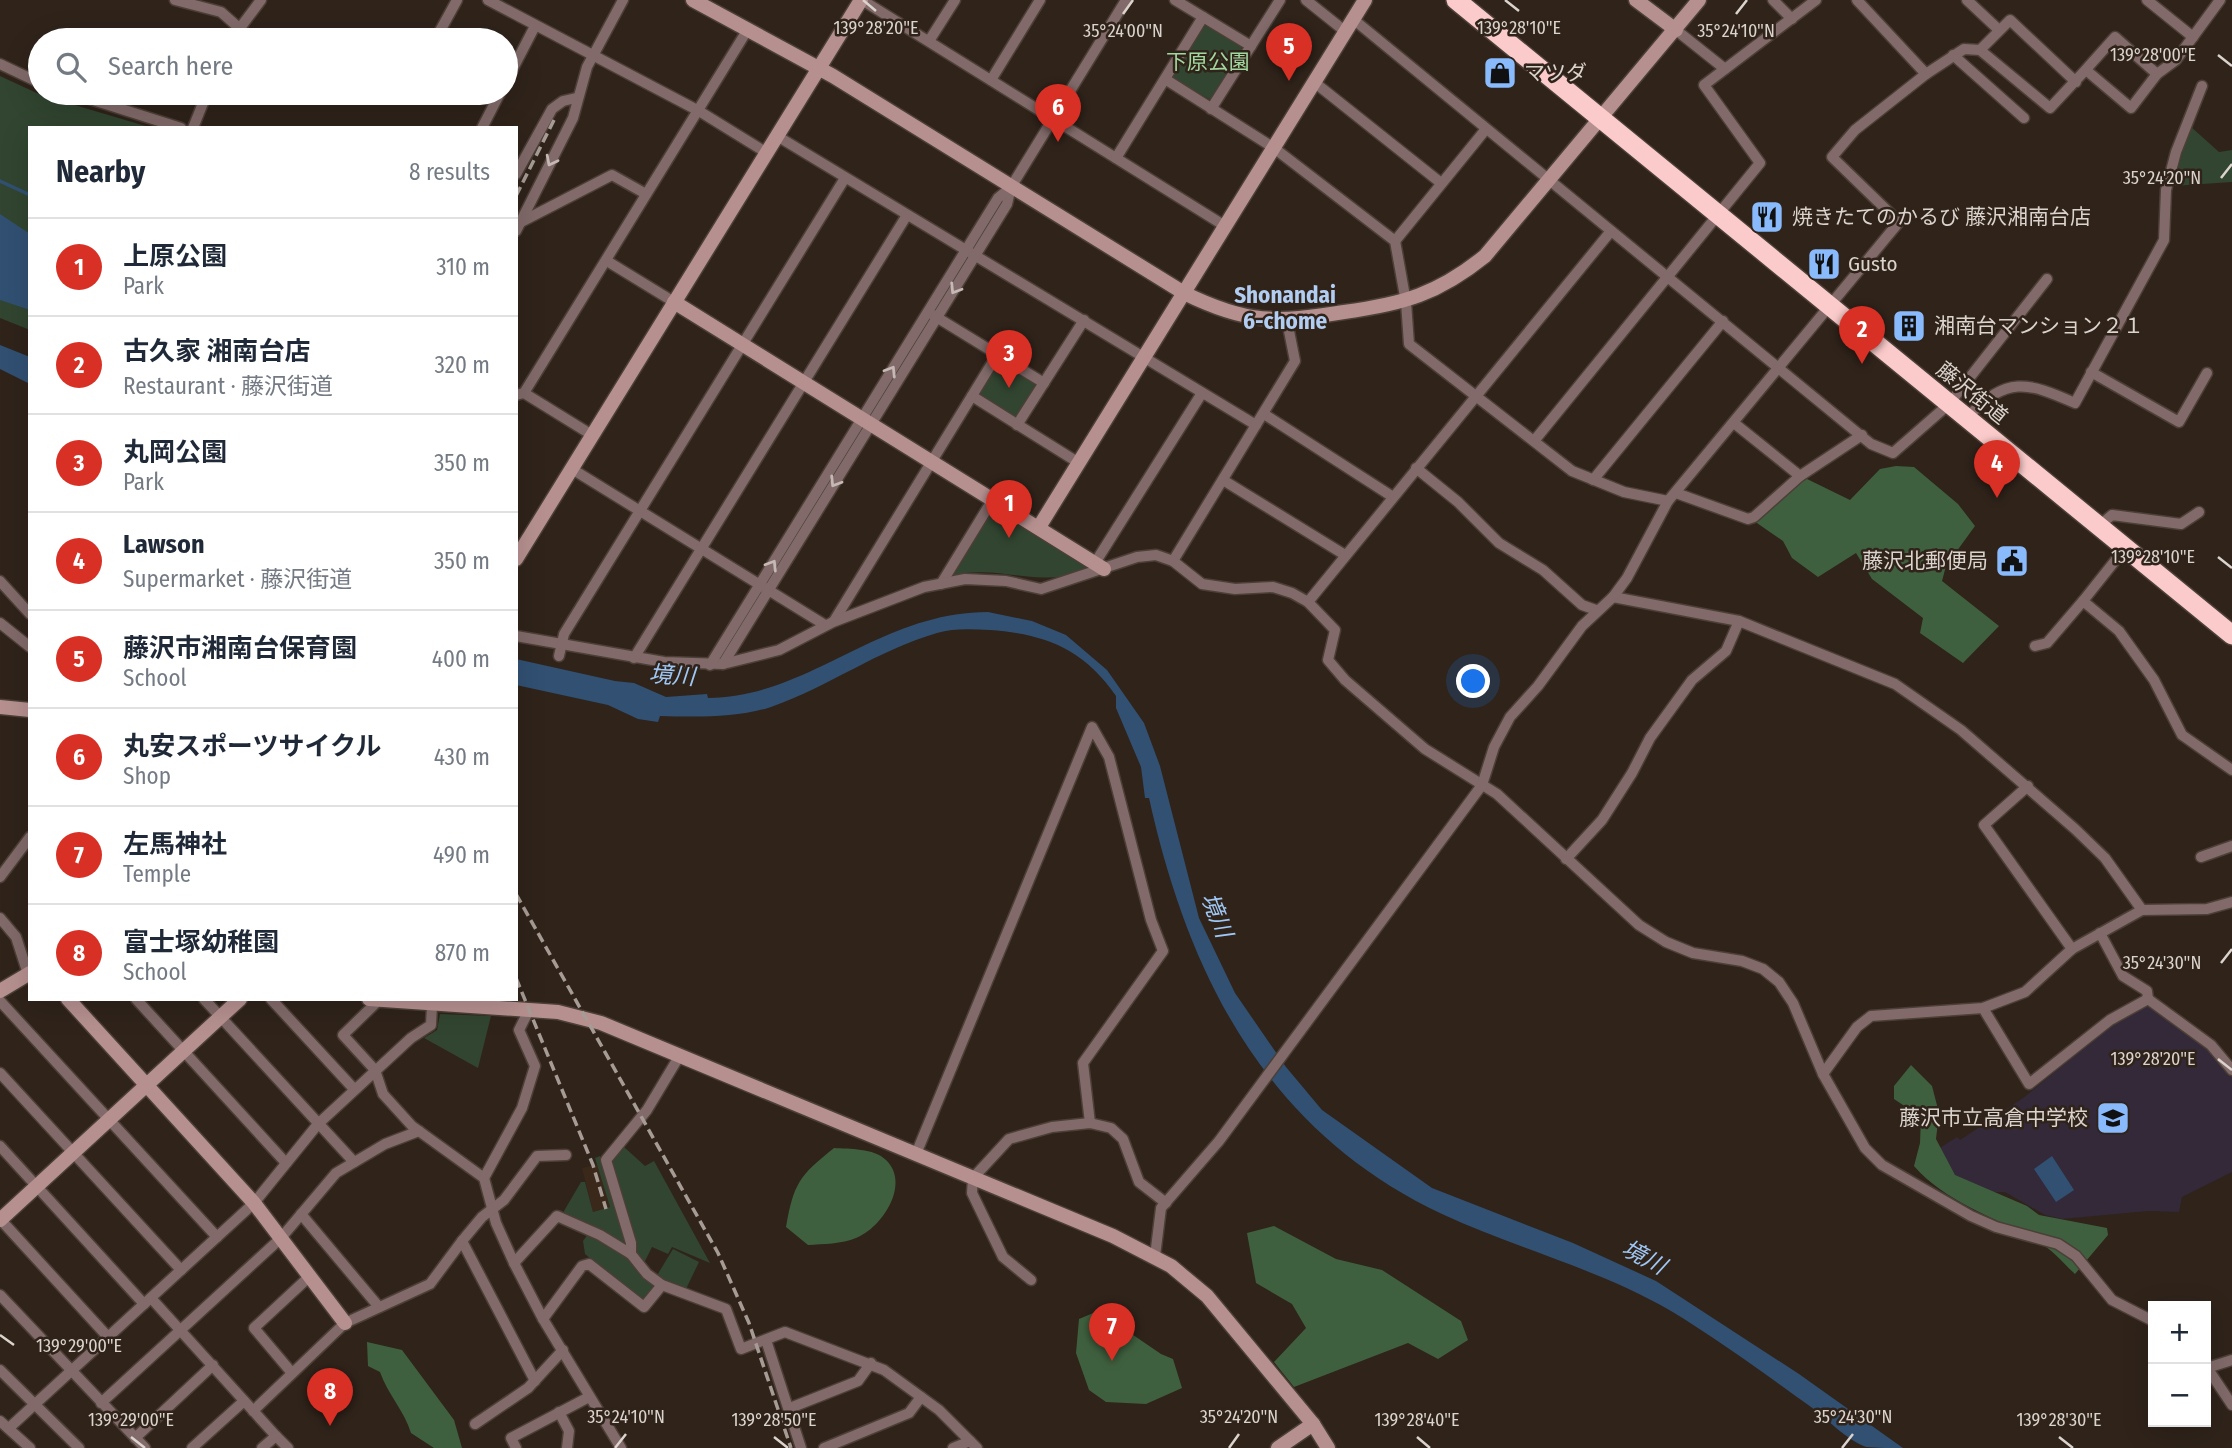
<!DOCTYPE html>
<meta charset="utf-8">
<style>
body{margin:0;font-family:"Fira Sans Condensed","Noto Sans JP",sans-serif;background:#f6f6f7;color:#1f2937}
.controls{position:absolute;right:21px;bottom:21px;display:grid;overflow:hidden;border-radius:0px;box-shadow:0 7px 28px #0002}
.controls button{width:63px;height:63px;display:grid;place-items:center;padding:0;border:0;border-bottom:2px solid #e0e1e3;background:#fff;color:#1f2937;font:35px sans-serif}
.you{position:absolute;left:1474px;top:682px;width:24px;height:24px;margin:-18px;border:5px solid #fff;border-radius:50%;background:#1a73e8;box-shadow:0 0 0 10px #1a73e833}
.badge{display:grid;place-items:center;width:46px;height:46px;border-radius:50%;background:#d93025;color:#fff;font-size:23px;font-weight:700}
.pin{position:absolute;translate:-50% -58px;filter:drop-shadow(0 2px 4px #0008)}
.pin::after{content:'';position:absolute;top:37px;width:24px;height:21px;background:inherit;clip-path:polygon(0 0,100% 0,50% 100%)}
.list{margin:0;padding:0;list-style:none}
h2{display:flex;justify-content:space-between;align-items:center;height:91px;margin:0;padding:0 28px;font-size:30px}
h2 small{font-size:23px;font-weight:400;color:#747a83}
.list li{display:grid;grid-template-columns:46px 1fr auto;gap:21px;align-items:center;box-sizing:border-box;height:98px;padding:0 28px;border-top:2px solid #e0e1e3}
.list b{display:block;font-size:26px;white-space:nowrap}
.list p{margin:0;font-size:23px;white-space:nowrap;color:#747a83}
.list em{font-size:23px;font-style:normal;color:#747a83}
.icon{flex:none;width:38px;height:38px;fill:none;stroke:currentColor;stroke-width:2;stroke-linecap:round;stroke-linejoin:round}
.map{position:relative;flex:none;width:2232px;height:1448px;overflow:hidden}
.search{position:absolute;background:#fff;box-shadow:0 7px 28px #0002;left:28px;top:28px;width:490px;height:77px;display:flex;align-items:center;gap:18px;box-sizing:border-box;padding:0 24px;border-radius:38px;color:#747a83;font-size:26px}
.panel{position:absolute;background:#fff;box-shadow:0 7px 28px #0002;left:28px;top:126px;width:490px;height:875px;border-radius:0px}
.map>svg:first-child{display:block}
.built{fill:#3a281b}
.education{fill:#332938}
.green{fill:#314530}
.forest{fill:#3f603e}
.water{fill:#315072}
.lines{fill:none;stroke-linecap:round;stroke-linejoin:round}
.stream{stroke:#315072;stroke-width:3.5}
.street-casing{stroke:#4b3f37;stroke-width:13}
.secondary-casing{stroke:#4b3f37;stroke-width:17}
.highway-casing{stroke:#4b3f37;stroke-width:22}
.street{stroke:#816a69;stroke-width:10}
.secondary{stroke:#b5908f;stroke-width:14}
.highway{stroke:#facbca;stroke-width:19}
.rail{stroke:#a69c95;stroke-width:3.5;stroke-dasharray:10 5;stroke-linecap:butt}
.oneway{stroke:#c4b9b4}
.ticks{fill:none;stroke:#dbd3cd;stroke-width:2.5}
.labels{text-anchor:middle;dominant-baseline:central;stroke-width:5;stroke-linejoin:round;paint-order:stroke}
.park-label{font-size:21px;fill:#a2d89f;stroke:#2f231a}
.poi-label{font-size:21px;fill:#dbd3cd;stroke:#2f231a;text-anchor:start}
.street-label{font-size:21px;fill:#dbd3cd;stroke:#2f231a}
.neighbourhood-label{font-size:23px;font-weight:bold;fill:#b2cdf2;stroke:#2f231a}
.water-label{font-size:23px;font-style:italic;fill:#9fc8f6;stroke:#2f231a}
.ticks-label{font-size:18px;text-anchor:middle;fill:#dbd3cd;stroke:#2f231a;stroke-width:5;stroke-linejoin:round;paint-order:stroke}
</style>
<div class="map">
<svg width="2232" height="1448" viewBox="0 0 2232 1448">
<rect width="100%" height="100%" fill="#2f231a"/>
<polygon class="built" points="597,1164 610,1207 593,1212 582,1168"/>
<polygon class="education" points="2143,1007 2150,1007 2215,1055 2232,1076 2232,1172 2182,1197 2179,1212 2149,1211 2062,1219 2045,1215 2005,1192 1983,1192 1953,1179 1930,1154 1957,1137 1960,1140 2023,1098 2112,1025"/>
<g class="green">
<polygon points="1207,25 1241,46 1242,50 1213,98 1209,99 1174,79 1173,74 1203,27"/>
<polygon points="0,76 41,95 152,128 30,128 30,330 0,318"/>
<polygon points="2190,126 2219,152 2232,150 2232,182 2173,186"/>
<polygon points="1002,359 1038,381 1016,418 979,395"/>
<path d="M993,507L1090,568C1037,591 1005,564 954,575Z"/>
<polygon points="440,1014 491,1016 478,1068 424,1038 437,1030"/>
<polygon points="624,1147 645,1166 654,1161 710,1263 672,1247 668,1254 652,1247 643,1265 637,1254 611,1161"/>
<polygon points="600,1156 618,1204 626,1239 621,1245 566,1217 564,1211 581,1182 585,1182 593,1212 610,1207 595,1158"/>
<polygon points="588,1234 632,1260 656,1284 656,1288 643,1301 585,1254 583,1241"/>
<polygon points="673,1249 699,1262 685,1291 656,1277"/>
</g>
<g class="forest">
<polygon points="1896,466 1914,467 1958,504 1975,526 1946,566 1942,581 1999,626 1963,663 1920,633 1923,618 1872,579 1856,553 1818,577 1792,558 1783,541 1754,521 1805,478 1850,500 1880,469"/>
<path d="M1911,1065L1932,1086L1939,1113L1936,1139L1955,1175L2027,1206L2039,1215L2107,1228L2108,1235L2075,1274C2063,1263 2052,1249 2038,1242C1996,1217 1946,1203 1914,1166L1920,1143L1921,1117L1894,1099V1086Z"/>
<path d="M834,1148C849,1149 874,1148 886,1160C911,1184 882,1228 856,1238C842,1244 823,1244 808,1245L786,1227C794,1183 799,1176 834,1148Z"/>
<polygon points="1274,1226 1336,1259 1382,1270 1461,1321 1468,1340 1438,1359 1408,1343 1294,1387 1274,1362 1306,1328 1292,1304 1256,1283 1247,1233"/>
<polygon points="1098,1311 1161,1354 1173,1359 1182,1388 1146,1404 1106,1402 1089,1390 1076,1353 1079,1319"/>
<path d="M367,1342L402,1350L454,1420L462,1448H434L411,1433C404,1410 388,1395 380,1372L368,1366Z"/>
</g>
<g class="water">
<polygon points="0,214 30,234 30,310 0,300"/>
<polygon points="0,345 30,357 30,384 0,369"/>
<path d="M988,612L1032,621L1066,635L1107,670L1144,723L1160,766L1199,918L1235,993L1286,1067L1322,1110L1432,1188L1573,1243L1656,1281L1799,1374L1903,1448C1893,1448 1876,1448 1866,1447C1847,1440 1827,1419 1811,1407C1765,1374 1719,1340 1671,1311C1599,1269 1517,1249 1442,1214C1268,1132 1189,979 1149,798H1145L1141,767L1116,708V696C1083,648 1044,634 990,630C972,629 953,628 937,633C878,650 828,687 771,707C738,718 696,717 660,716L658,722L638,719L608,705L516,685V659L615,681L634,683L666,697L707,694L708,698C810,697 879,612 988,612Z"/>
<polygon points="2052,1156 2074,1190 2056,1202 2034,1169"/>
</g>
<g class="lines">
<polyline class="stream" points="0,181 30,195"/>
<defs>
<g id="street">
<polyline points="175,0 221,12 238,27"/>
<polyline points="488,0 699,111 767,153"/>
<polyline points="862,0 1225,226"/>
<polyline points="1175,0 1251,46"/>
<polyline points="1306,0 1346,32"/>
<polyline points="1773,0 1792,19"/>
<polyline points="1857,0 1926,74"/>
<polyline points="1967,0 1999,30"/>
<polyline points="2147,0 2193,37"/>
<polyline points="1353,19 1871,444 1893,453 1949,404 2047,279"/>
<polyline points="1676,30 1725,69"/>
<polyline points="231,40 261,0"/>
<polyline points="435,40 457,0"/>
<polyline points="929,41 955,0"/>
<polyline points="1953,55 2024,118"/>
<polyline points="0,64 40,83"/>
<polyline points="2086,70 2131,108 2157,74 2176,60 2220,0"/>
<polyline points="1165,79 1274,148 1395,241 1406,302 1409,344 1572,471 1624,492 1668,501"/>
<polyline points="991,80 1040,0"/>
<polyline points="506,82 535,26"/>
<polyline points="1314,82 1441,183"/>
<path d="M2076,82L2010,20L1980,50L2050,108C2072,85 2094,61 2115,37L2157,74"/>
<polyline points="71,93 181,128"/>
<polyline points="1211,109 1280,0"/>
<polyline points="193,128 207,93"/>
<polyline points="482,128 500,93"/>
<polyline points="777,136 1256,425"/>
<polyline points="1116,158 1203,17"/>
<polyline points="516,174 552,109 563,101 576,98"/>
<polyline points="521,222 612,175 646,194"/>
<polyline points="516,231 573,118 587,67 623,0"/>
<polyline points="1395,241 1486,129"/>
<polyline points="607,261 674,302"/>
<polyline points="933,315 1044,383"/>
<polyline points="2091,372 2179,422 2207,373"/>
<polyline points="524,393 592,435"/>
<polyline points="516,395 524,393 748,29"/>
<polyline points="972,396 1079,463"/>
<polyline points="1264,414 1393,497"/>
<path d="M1967,418C2007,375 2027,382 2075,403L2164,240L2166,190L2176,152L2202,86"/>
<polyline points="1734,423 1800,476"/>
<polyline points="1017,425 1084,320"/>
<polyline points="1534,441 1760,163 1704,85 1816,0"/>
<polyline points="1416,468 1458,502 1499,543 1543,570 1582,605 1596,610"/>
<polyline points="572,469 825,625"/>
<polyline points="1223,480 1345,555"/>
<polyline points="1593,480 1723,321"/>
<polyline points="1676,493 1748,519 1754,517 1800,476 1862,435"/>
<polyline points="2099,526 2112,515 2181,524 2199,512"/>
<polyline points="1173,561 1295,361 1287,321"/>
<polyline points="1095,563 1202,393"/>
<polyline points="0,581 30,614"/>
<polyline points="941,584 993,499"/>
<polyline points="1613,597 1739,621 1895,684 1961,730 2075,829 2105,858 2142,910"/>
<polyline points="2083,601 2126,547"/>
<polyline points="1308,602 1611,231"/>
<polyline points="834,621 997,355"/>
<polyline points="0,623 30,647"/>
<polyline points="516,636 664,662 723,664 779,650 833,622 924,587 965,579 1006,581 1041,589 1137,557 1156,555 1173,561 1202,584 1235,589 1273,587 1292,593 1308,602 1335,630 1328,660 1345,680 1425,749 1497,794 1639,925 1666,942 1693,953 1742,961 1763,969 1779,982 1793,1003 1823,1074 1865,1148 1882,1165 1971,1216 1996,1227 2058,1244 2076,1256 2112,1300 2153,1321"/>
<polyline points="2035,646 2047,643 2083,601 2119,631 2154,680 2182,735 2232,770"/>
<polyline points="559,656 564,634 845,178"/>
<polyline points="634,658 907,215"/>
<polyline points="723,664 1007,204 1011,187 1126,0"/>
<polyline points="710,665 998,198 1011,187"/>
<polyline points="2028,786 1984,825 2072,949"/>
<polyline points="2201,857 2232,846"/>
<polyline points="1566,859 1602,820 1632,773 1650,738 1692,680 1726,651 1739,621"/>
<polyline points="0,877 30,837"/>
<polyline points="0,918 16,937 28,974"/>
<polyline points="2100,933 2123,976 2147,991 2148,999"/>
<polyline points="136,999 286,1163"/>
<polyline points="204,999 354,1162"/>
<polyline points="271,999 354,1089"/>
<polyline points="0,1001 217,1237"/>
<polyline points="378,1001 343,1035 375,1070 383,1094 412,1126 484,1178 496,1223 514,1263 543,1319 621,1448"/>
<polyline points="1983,1008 2029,1084 2110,1020 2148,999 2211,1045 2232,1070"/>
<polyline points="0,1073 181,1270"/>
<polyline points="1823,1074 1857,1027 1871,1016 1983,1008 2025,992 2072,949 2142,910 2207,909 2232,902"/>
<polyline points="0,1146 144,1304"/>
<polyline points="916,1154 1092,727 1109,757 1151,920 1163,951 1083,1063 1090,1123"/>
<polyline points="484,1178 522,1108 535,1066 519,1030 529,1010"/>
<polyline points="301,1214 379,1307"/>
<polyline points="0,1219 108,1337"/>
<polyline points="462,1241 535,1381"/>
<polyline points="631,1254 631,1243 606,1160 647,1110 680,1055"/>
<polyline points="1155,1256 1161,1208 1219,1141 1482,785 1494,747 1510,717 1538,686 1582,626 1613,597 1627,578 1668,501 1899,222 1832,157 1855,130 1926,74 1964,49 1980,50"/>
<polyline points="514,1263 557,1216 600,1235 631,1254 647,1274 662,1285 726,1309 741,1349 785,1332 884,1370 939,1410 977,1448"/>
<polyline points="1031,1280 1003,1257 972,1193 973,1178 1009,1139 1052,1127 1090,1123 1111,1128 1123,1139 1139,1182 1166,1203"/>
<polyline points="0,1295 145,1448"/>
<polyline points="151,1298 276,1436 262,1448"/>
<polyline points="543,1319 582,1266 589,1264 644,1307 662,1285"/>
<polyline points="766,1340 801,1448"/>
<polyline points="2206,1366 2232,1405"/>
<polyline points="2207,1368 2232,1360"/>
<polyline points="0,1370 79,1448"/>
<polyline points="292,1373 254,1328 310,1276"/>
<polyline points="101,1403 281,1238 336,1173 385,1144 419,1131"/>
<polyline points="790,1408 858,1381 871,1363"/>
<polyline points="253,1411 345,1323 430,1284 462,1241 482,1217 504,1200 537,1156 566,1155"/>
<polyline points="559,1412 569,1431 567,1448"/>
<polyline points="0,1421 30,1448"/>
<polyline points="475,1424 528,1388 563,1350"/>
<polyline points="9,1428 254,1203 318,1124 411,1038 431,1025 432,1005"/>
<polyline points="276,1436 288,1448"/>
<polyline points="135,1438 213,1365"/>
<polyline points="192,1448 244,1401"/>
<polyline points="516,1448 511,1438 589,1397"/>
<polyline points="824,1448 909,1413 921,1397"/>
<polyline points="953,1448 970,1441"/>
</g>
<g id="secondary">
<path d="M693,0L833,76L1184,293C1247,324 1276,323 1344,312C1403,304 1438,294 1485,256L1699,0"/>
<polyline points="1636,0 1676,30"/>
<polyline points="674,302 1104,569"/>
<polyline points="1039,527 1365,0"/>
<polyline points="516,559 861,0"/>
<polyline points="0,707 30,710"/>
<polyline points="0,991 30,973"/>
<polyline points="68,999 254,1203 345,1323"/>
<polyline points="369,999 558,1012 601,1023 1113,1236 1171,1266 1207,1296 1313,1424 1328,1448"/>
<polyline points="0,1220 240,999"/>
<polyline points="1278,1448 1313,1424"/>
</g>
<polyline id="highway" points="1456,0 2232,635"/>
</defs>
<use href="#street" class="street-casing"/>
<use href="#secondary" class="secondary-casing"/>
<use href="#highway" class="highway-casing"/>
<use href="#street" class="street"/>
<use href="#secondary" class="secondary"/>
<use href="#highway" class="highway"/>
<g class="rail">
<polyline points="516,196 554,120"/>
<polyline points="516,894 718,1253 749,1323 791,1448"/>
<polyline points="516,978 593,1165 606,1209"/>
</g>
</g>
<defs><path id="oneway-chevron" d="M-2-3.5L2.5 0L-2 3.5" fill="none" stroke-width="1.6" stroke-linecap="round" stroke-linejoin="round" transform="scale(1.75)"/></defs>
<g class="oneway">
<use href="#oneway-chevron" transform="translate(551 161) rotate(117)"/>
<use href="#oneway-chevron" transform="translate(955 289) rotate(122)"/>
<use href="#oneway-chevron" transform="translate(891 371) rotate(-58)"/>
<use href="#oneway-chevron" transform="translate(835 482) rotate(122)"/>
<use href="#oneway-chevron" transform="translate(772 565) rotate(-58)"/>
</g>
<path class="ticks" d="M863,0L876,11M1505,0L1519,11M1123,14L1133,0M1736,14L1747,0M2218,55L2232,66M2221,178L2232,164M2218,557L2232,568M2221,963L2232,949M2218,1059L2232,1070M0,1335L14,1345M131,1437L145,1448M774,1437L788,1448M1417,1437L1430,1448M2059,1437L2073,1448M615,1448L626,1434M1229,1448L1239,1434M1842,1448L1853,1434"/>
<defs>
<symbol id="shop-square" viewBox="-11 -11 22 22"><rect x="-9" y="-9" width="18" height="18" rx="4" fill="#89bafc" stroke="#2f231a"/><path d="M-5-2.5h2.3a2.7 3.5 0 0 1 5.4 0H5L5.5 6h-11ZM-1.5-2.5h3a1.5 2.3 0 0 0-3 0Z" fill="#111"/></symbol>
<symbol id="restaurant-square" viewBox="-11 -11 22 22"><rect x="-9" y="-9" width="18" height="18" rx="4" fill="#89bafc" stroke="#2f231a"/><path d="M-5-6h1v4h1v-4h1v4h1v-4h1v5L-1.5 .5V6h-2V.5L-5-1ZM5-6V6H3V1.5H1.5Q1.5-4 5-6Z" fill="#111"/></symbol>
<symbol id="building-square" viewBox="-11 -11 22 22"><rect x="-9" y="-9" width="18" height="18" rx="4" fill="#89bafc" stroke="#2f231a"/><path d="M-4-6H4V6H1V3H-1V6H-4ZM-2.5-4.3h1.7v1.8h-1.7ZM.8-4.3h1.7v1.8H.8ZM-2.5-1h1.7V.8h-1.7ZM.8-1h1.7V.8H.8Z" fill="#111"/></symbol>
<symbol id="civic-square" viewBox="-11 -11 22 22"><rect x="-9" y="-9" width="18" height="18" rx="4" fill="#89bafc" stroke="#2f231a"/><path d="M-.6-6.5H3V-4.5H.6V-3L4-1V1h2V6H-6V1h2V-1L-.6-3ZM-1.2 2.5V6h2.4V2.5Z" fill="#111"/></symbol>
<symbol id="school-square" viewBox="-11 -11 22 22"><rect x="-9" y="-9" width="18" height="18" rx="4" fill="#89bafc" stroke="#2f231a"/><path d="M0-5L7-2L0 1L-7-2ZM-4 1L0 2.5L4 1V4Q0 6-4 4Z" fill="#111"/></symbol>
</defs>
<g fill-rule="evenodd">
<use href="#shop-square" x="1481" y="54" width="38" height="38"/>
<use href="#restaurant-square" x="1748" y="198" width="38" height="38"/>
<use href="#restaurant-square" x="1805" y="245" width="38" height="38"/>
<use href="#building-square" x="1890" y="307" width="38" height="38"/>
<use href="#civic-square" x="1993" y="542" width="38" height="38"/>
<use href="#school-square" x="2094" y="1099" width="38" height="38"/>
</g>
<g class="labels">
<g class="park-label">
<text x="1208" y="62">下原公園</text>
</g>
<g class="poi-label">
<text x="1524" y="73">マツダ</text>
<text x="1792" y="217">焼きたてのかるび 藤沢湘南台店</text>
<text x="1848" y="264">Gusto</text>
<text x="1934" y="326">湘南台マンション２１</text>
<text x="1988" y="561" text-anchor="end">藤沢北郵便局</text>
<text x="2088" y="1118" text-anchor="end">藤沢市立高倉中学校</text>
</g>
<g class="street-label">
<text transform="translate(1972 393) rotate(39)">藤沢街道</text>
</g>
<g class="neighbourhood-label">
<text x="1285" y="295">Shonandai<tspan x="1285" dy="26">6-chome</tspan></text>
</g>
<g class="water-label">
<text transform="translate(672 675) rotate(4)">境川</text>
<text transform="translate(1217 915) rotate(68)">境川</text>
<text transform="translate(1644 1257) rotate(28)">境川</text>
</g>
</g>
<g class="ticks-label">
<text x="876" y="34">139°28'20"E</text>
<text x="1519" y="34">139°28'10"E</text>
<text x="1736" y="37">35°24'10"N</text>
<text x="1123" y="37">35°24'00"N</text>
<text x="2153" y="61">139°28'00"E</text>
<text x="2162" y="184">35°24'20"N</text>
<text x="2153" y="563">139°28'10"E</text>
<text x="2162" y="969">35°24'30"N</text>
<text x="2153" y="1065">139°28'20"E</text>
<text x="79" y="1352">139°29'00"E</text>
<text x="626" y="1423">35°24'10"N</text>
<text x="1239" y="1423">35°24'20"N</text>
<text x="1853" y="1423">35°24'30"N</text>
<text x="131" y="1426">139°29'00"E</text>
<text x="774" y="1426">139°28'50"E</text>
<text x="1417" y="1426">139°28'40"E</text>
<text x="2059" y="1426">139°28'30"E</text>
</g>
</svg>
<div class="controls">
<button>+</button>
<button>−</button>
</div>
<div class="you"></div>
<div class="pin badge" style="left:1009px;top:538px">1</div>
<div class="pin badge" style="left:1862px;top:364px">2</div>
<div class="pin badge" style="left:1009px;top:388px">3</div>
<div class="pin badge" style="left:1997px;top:498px">4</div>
<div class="pin badge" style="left:1289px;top:81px">5</div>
<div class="pin badge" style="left:1058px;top:142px">6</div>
<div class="pin badge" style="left:1112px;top:1361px">7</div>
<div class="pin badge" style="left:330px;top:1426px">8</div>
<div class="search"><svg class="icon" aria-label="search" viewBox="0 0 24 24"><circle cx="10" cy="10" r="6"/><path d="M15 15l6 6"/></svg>Search here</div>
<section class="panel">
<h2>Nearby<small>8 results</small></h2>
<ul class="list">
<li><span class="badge">1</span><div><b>上原公園</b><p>Park</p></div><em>310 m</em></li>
<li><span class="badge">2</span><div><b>古久家 湘南台店</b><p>Restaurant · 藤沢街道</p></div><em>320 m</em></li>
<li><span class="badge">3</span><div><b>丸岡公園</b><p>Park</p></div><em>350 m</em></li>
<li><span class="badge">4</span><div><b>Lawson</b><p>Supermarket · 藤沢街道</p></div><em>350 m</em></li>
<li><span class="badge">5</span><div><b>藤沢市湘南台保育園</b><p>School</p></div><em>400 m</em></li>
<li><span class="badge">6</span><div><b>丸安スポーツサイクル</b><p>Shop</p></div><em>430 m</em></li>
<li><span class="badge">7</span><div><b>左馬神社</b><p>Temple</p></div><em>490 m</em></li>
<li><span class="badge">8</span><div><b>富士塚幼稚園</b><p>School</p></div><em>870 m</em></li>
</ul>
</section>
</div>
